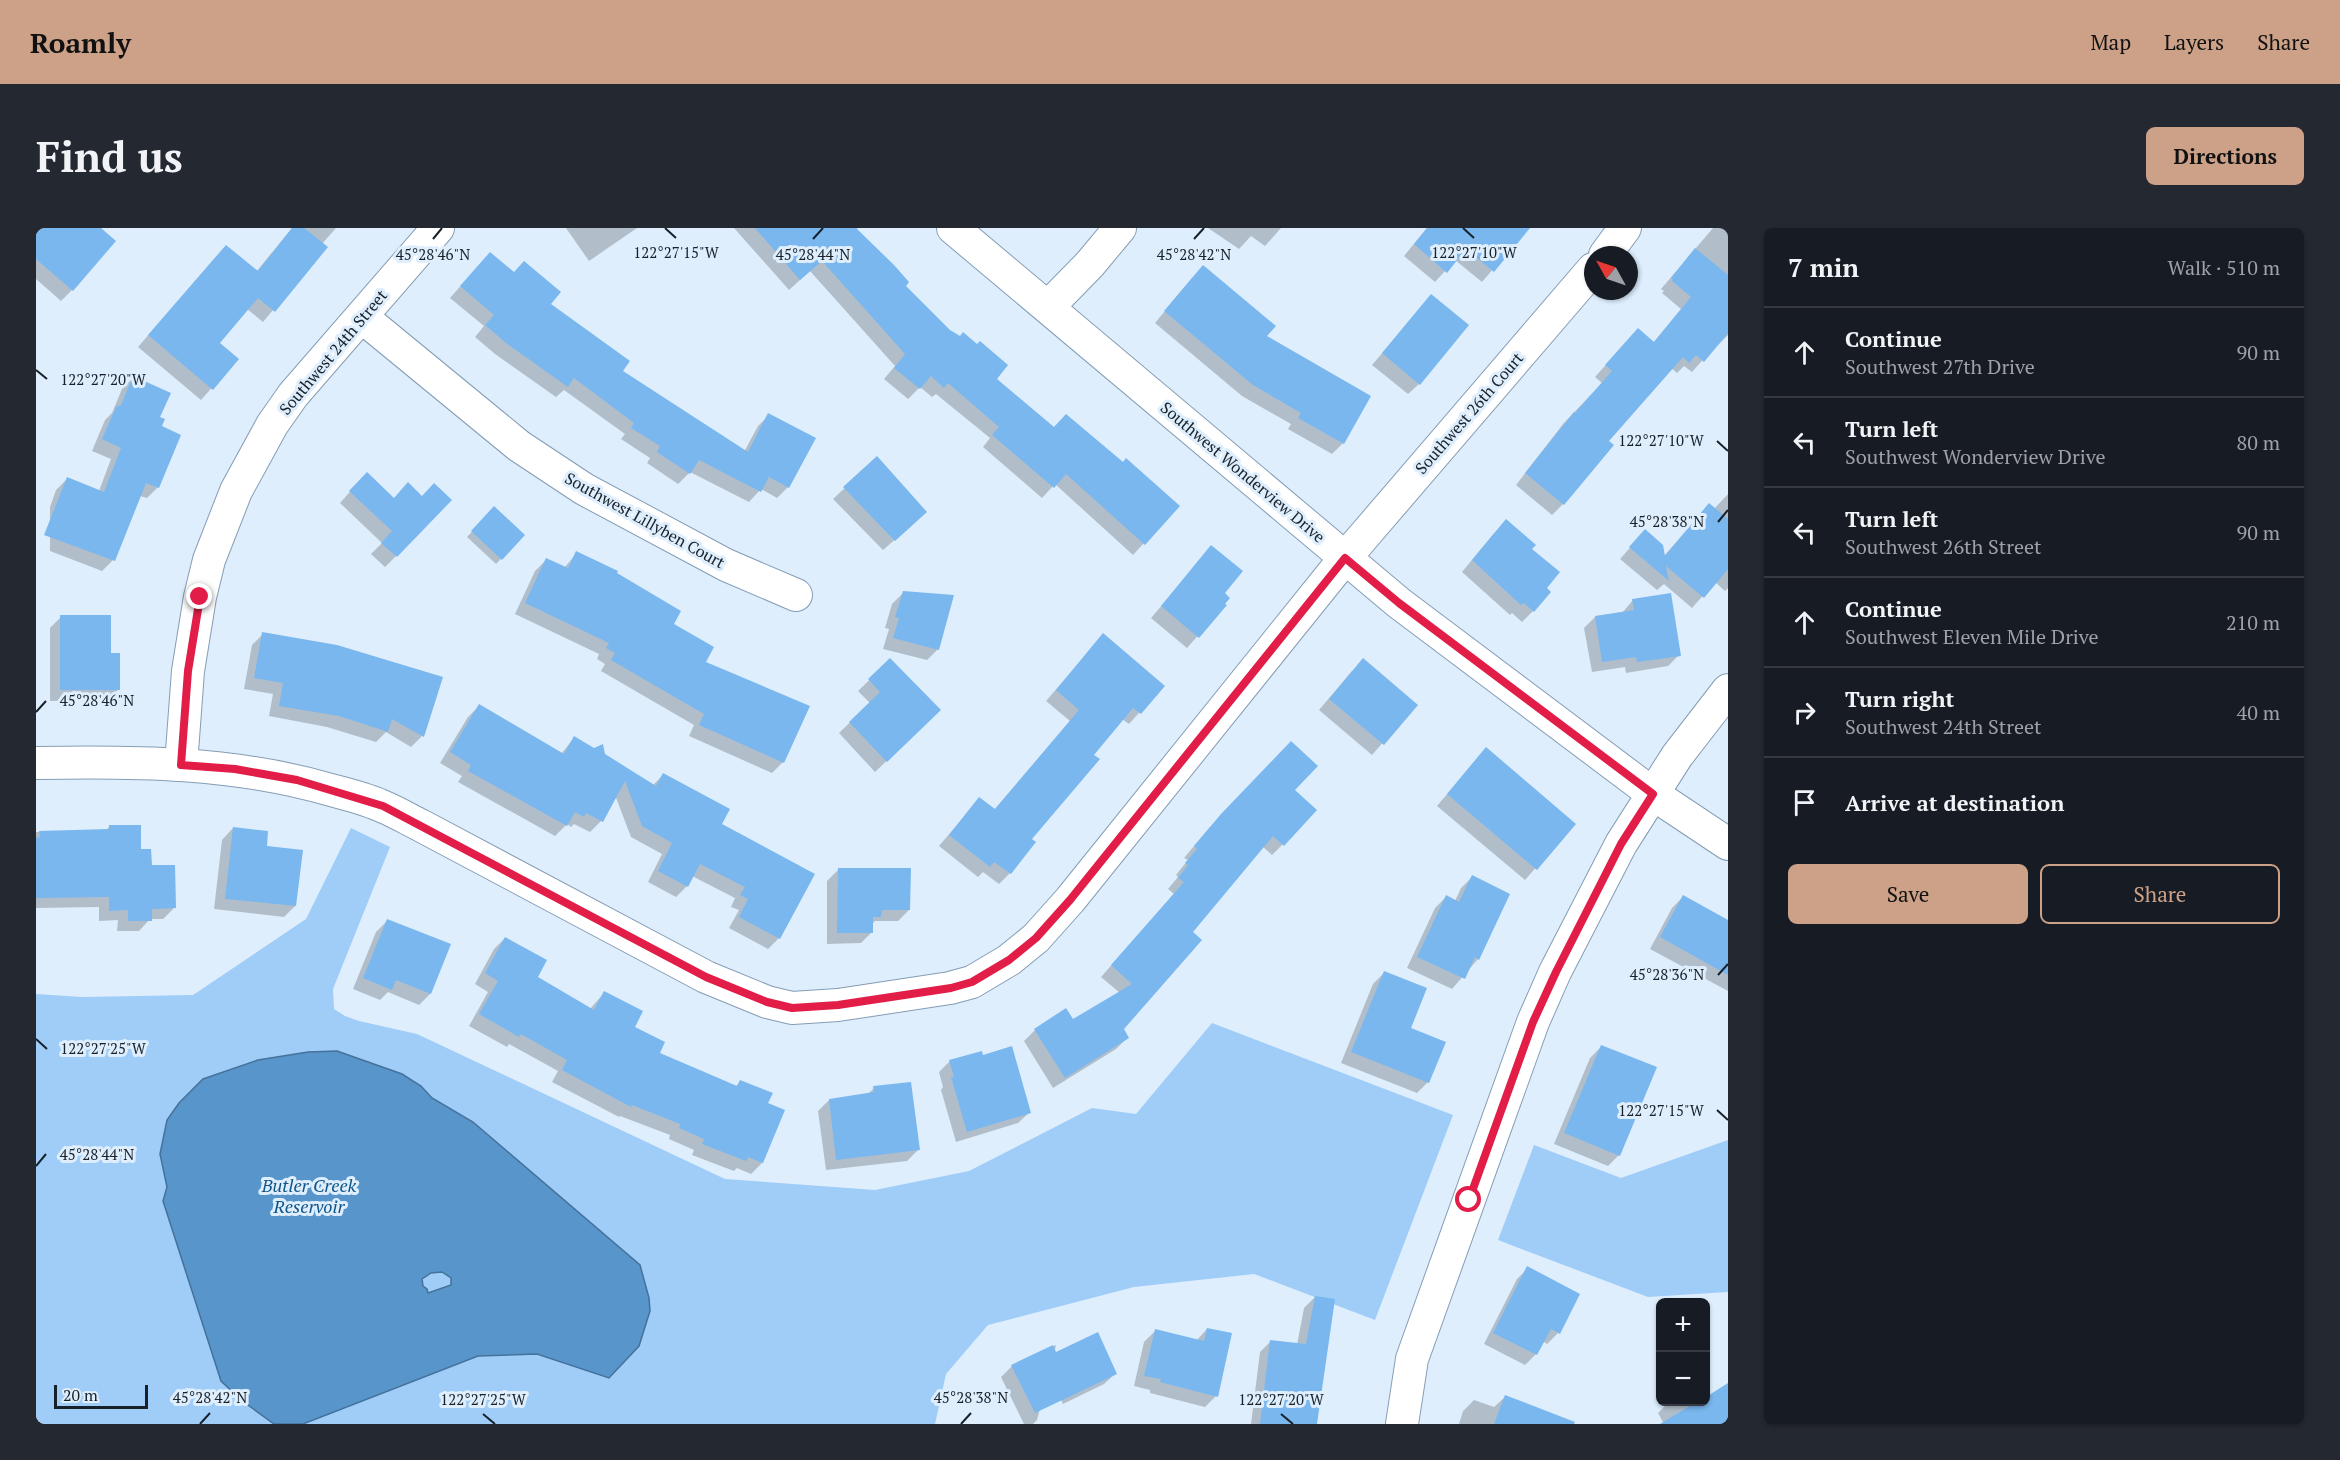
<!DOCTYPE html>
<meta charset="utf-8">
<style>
body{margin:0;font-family:"PT Serif",serif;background:#242831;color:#f1f3f6}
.controls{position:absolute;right:18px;bottom:18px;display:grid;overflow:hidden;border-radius:9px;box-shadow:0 2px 4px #0004}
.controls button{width:54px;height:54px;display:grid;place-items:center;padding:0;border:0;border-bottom:2px solid #363941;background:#171b24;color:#f1f3f6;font:30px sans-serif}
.compass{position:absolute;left:1548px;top:18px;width:54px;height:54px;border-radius:50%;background:#171b24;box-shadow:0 2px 4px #0004;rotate:310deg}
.scale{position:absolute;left:18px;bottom:15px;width:94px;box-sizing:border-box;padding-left:6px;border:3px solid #18212a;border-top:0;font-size:16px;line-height:21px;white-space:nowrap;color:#18212a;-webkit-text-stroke:4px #deeefd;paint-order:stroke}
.stop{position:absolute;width:18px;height:18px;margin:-14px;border:4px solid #e11d48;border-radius:50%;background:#fff}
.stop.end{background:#e11d48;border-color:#fff;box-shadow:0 2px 6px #0008}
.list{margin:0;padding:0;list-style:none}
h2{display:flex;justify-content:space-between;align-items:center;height:78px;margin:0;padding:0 24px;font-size:26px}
h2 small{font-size:20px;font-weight:400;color:#9ea1a6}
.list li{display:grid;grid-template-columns:39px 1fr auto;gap:18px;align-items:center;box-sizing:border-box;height:90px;padding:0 24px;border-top:2px solid #363941}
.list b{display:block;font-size:22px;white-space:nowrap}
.list p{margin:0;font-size:20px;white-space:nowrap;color:#9ea1a6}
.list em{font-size:20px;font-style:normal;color:#9ea1a6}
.actions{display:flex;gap:12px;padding:18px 24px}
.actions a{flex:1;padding:14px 0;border:2px solid #cca187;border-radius:9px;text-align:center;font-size:21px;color:#cca187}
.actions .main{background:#cca187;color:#111}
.icon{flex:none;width:33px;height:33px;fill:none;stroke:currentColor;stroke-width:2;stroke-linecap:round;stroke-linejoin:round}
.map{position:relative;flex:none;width:1692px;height:1196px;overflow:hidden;border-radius:9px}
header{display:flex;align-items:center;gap:36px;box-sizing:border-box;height:84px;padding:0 30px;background:#cca187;color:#111}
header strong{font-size:28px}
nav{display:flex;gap:33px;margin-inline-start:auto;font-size:21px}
.intro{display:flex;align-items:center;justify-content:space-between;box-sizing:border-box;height:144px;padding:0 36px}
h1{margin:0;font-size:42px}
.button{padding:15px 27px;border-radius:9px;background:#cca187;color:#111;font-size:21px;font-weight:700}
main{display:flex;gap:36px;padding:0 36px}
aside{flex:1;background:#171b24;border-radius:9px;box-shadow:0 2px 4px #0004}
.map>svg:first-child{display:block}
.green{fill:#9fcdf8}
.water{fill:#5895cb;stroke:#45729b;stroke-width:1.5;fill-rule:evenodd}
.shadow{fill:#0003}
.building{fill:#79b7ee}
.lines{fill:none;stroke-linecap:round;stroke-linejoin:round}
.street-casing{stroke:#849db5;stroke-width:34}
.street{stroke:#fff;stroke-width:32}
.route{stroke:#e11d48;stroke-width:8}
.ticks{fill:none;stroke:#18212a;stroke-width:2}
.labels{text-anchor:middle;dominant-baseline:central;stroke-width:6;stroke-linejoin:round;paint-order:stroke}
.street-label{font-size:16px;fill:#18212a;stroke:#deeefd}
.water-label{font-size:18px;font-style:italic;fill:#0f5588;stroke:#deeefd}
.ticks-label{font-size:15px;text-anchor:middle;fill:#18212a;stroke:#deeefd;stroke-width:6;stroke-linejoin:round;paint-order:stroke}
</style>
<header>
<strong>Roamly</strong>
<nav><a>Map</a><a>Layers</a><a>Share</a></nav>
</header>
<div class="intro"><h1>Find us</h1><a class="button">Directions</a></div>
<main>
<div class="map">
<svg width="1692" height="1196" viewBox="0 0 1692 1196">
<rect width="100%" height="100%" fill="#deeefd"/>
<g class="green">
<polygon points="315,600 354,619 297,761 298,781 309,788 323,793 381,806 689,951 839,962 933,943 1056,880 1100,886 1176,795 1417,887 1339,1092 1218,1046 1098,1059 952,1097 910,1146 899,1196 0,1196 0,766 46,769 157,767 270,691"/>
<polygon points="1692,912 1692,1064 1612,1069 1462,1012 1498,917 1585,950"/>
</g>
<path class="water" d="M301,823L366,846L385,858L396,870L437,894L604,1037L613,1070L614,1083L603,1118L573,1150L501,1126L442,1128L267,1196H238L205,1172L185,1153L127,973L131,959L124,926L131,892L143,875L167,851L222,832L272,824ZM406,1044L415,1050V1057L392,1065L391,1061L387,1058L386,1051L395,1045Z"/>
<g class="shadow">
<polygon points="0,0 66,0 36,62 25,73 0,51"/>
<polygon points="256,0 300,0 286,16 290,19 227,94 211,81 182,115 201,131 165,172 102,119 179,30 220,44"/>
<polygon points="530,0 601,0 553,33"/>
<polygon points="698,0 822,0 820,2 868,58 959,151 1018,200 1087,236 1142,278 1097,327 1019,256 1006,270 947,219 954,210 900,166 896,169 884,159 872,171 848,151 859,138 774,43 753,62"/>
<polygon points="1172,0 1245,0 1229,18 1215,8 1203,21"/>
<polygon points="1391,0 1492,0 1446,54 1419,32 1399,54 1368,28"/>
<polygon points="1677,0 1692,0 1692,107 1682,117 1681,116 1656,144 1648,138 1641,145 1635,140 1570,213 1527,276 1516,287 1480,257 1527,196 1566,155 1559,149 1591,113 1617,115 1645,81 1626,65 1628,63 1625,61"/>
<polygon points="443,37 513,76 585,143 708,224 722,198 733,187 752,259 741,270 725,261 713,274 654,244 642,256 611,235 614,230 585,211 589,206 528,162 520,169 459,126 439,109 448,98 414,70"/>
<polygon points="1156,50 1229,109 1307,215 1296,226 1252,201 1255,196 1206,168 1119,95"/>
<polygon points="1395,68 1383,156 1372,166 1336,137"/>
<polygon points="97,150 122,190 124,199 122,259 111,270 104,268 77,332 66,343 14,323 14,279 20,262 31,251 63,263 75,231 56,223 69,192 76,185 86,161"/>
<polygon points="841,230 878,295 847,322 797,271"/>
<polygon points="320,257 358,271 360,328 349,339 335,326 346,315 304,275"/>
<polygon points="1692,266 1692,360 1689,363 1679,354 1656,380 1628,356 1621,362 1584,331 1599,314 1627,329 1673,277 1678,281"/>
<polygon points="458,280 487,307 460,336 431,309"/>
<polygon points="1459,304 1494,321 1509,360 1497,383 1486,394 1476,385 1474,387 1426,344"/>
<polygon points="1176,319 1187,376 1189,377 1151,420 1115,390"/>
<polygon points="541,325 636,396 747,534 736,545 653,508 658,497 565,443 569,436 561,431 563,426 479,386 499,343 510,332 528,340"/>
<polygon points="867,365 902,421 891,432 847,421 853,401 849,400 856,376"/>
<polygon points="1597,372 1643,427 1632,438 1590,445 1589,439 1556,444 1548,400 1559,389 1586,385"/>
<polygon points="25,389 73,427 83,461 72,472 14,473 14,400"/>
<polygon points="227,406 405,450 386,508 375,519 350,504 340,514 291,499 233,488 237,466 208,461 216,417"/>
<polygon points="1067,407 1127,458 1093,496 1086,491 1056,527 994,611 998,615 974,645 963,656 947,644 942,649 903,618 943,571 958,582 1034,493 1010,473"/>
<polygon points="854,432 892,493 839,544 803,505 834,475 822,463"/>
<polygon points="1316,443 1380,477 1336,527 1283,482"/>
<polygon points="443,478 525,526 538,510 617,557 627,547 684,597 743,710 732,721 693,700 703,682 695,679 699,670 656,648 651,658 640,669 612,654 626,626 595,609 579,567 565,593 554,604 538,596 535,599 531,596 519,608 422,554 426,548 404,535 432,489"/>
<polygon points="1440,532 1538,596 1489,652 1401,578"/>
<polygon points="1257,562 1246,617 1236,627 1226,618 1155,704 1086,801 1091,810 1080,821 1017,860 988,813 999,802 1037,794 1084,765 1065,749 1138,666 1132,661 1142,649 1140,647 1152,632 1148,630 1174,599"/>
<polygon points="74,598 103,622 138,680 127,691 114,691 103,703 81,703 82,692 63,693 63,679 0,680 0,604 69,603"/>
<polygon points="197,600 229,619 259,678 248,689 178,681 186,612"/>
<polygon points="802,642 873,682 862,693 839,693 836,696 836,704 825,715 791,716 791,653"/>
<polygon points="1436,649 1442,731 1416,761 1371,740 1399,680 1410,669 1419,673 1425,660"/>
<polygon points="1647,669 1692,694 1692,763 1614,721 1636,680"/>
<polygon points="351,693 413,717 394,766 383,777 352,764 344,772 317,761 340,704"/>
<polygon points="469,710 500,749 554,781 568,765 621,826 699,859 704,854 730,876 726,935 715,946 701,940 698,943 656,927 658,922 633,911 634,907 584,888 583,889 516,854 522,843 473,816 471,819 433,798 452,764 439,756 458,721"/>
<polygon points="1348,745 1373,801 1392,854 1381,865 1305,835 1337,756"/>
<polygon points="1565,819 1583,927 1572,938 1518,916 1554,830"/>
<polygon points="914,833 994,884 982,895 920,914 905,862 907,859 903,844"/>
<polygon points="838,860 882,922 871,933 790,942 782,883 793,872 831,867"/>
<polygon points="1492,1040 1522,1105 1511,1116 1507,1113 1500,1126 1489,1137 1448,1116 1481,1051"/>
<polygon points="1279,1069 1280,1196 1215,1196 1224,1124 1235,1113 1261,1117 1268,1080"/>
<polygon points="1171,1101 1180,1168 1169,1179 1114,1165 1114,1162 1098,1158 1108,1114 1119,1103 1160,1113"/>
<polygon points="1020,1117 1018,1126 1079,1146 1068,1156 1027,1176 1013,1147 1001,1192 997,1196 988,1196 965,1149 976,1138"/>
<polygon points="1692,1157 1692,1196 1628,1196 1622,1185 1633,1174 1670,1174 1670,1170"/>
<polygon points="1469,1169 1529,1196 1423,1196 1427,1183 1438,1172 1458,1179"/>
</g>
<g class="building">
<polygon points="0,0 65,0 80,13 37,63 0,31"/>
<polygon points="256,0 268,0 292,19 239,84 222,70 184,115 203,131 177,162 112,107 190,17 222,43"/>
<polygon points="719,0 820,0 858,37 873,54 870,58 914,102 924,108 927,104 941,116 944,113 972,137 961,151 1018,199 1030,186 1087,234 1090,230 1144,278 1109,317 1030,246 1018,260 956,207 963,199 912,155 908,160 895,148 884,161 858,140 869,126 786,33 764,52"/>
<polygon points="1391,0 1494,0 1458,44 1430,21 1411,45 1378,16"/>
<polygon points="1659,20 1692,47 1692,105 1668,134 1660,127 1653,135 1647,129 1573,213 1578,217 1528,277 1489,245 1538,184 1539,185 1576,143 1569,137 1602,100 1618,114 1655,69 1636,53 1637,52 1635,50"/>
<polygon points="454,24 478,44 488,33 525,64 515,76 594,133 587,143 712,224 732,185 780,210 753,260 733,249 725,264 663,232 654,246 621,224 624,218 595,200 598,195 538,150 532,159 470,115 449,97 458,87 424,58"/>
<polygon points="1167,37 1240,98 1231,108 1335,168 1308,216 1262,190 1265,185 1217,157 1128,83"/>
<polygon points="1395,66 1433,97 1384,157 1346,125"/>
<polygon points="97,148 135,165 124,189 129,191 126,198 145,207 123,260 110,255 79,333 8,307 31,249 68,264 85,220 66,211 80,179 85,177"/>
<polygon points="841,228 891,284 859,313 807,259"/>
<polygon points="331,244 358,270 372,254 386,268 398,255 416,272 361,329 345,315 356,303 313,263"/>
<polygon points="1673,275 1692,291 1692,341 1668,370 1630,338 1633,353 1593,319 1609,301 1627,317 1629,328"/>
<polygon points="458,278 489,307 466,332 435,303"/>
<polygon points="1470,291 1500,317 1496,321 1524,344 1511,360 1515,364 1498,384 1488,375 1485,377 1436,332"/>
<polygon points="1175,317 1207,343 1189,365 1194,370 1189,376 1191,377 1163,410 1125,378"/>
<polygon points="540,323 582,343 581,345 645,383 638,396 678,419 670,434 774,478 748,535 663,497 668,486 575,432 579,425 570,420 573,415 489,375 510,330 532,340"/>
<polygon points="867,363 918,367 903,422 857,410 863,390 859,389"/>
<polygon points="1635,365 1645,428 1601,434 1600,429 1566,434 1559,388 1598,382 1596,371"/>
<polygon points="24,387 75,387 75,425 84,425 84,462 24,462"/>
<polygon points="226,404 301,417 407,449 388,509 356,491 352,504 303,488 243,478 247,455 218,450"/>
<polygon points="1067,405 1129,458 1105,486 1097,480 1058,527 1064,531 996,611 1000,614 975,646 958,634 954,639 913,607 943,569 959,581 1043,482 1020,462"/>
<polygon points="854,430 905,482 851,534 813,494 844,464 832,451"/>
<polygon points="1327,430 1382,477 1348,517 1293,471"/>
<polygon points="443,476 528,526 538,508 558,520 567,516 569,526 620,558 627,545 694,581 686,596 779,646 744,711 703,689 712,671 704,667 709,659 664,636 652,659 622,643 636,615 606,598 589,553 567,594 550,585 548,589 539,584 531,598 432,543 435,537 414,524"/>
<polygon points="1255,513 1282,538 1259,562 1281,582 1248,618 1237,608 1157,704 1166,712 1088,801 1093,810 1029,850 998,801 1030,780 1037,791 1096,756 1075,737 1148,654 1142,650 1152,637 1149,635 1161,621 1158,618 1185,586"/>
<polygon points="1450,519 1540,596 1501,642 1411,566"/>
<polygon points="73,597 105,597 105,621 115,621 116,637 139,637 140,680 116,681 116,693 92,693 92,682 73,683 73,669 0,670 0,610 4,609 3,603 73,601"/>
<polygon points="197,599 232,603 231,618 267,622 260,678 189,671"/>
<polygon points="802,640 875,640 874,682 846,682 845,689 837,689 837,705 801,705"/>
<polygon points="1436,647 1474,666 1443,732 1439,729 1429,751 1381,729 1410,667 1423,674"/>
<polygon points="1647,667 1692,692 1692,747 1624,709"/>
<polygon points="351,691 415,716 395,766 360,752 356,762 327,750"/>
<polygon points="469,709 511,732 502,749 558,782 568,763 607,783 599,799 629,814 624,825 701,858 704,852 737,865 732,875 749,882 727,935 712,929 710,933 666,916 668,911 643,900 644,896 596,877 595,879 526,842 531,832 485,806 483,809 443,786 462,753 449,745"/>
<polygon points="1348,743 1391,760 1375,800 1410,814 1393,855 1315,824"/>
<polygon points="1565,817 1621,839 1584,928 1528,905"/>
<polygon points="976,818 995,885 931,904 915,849 918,849 913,832 946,823 947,827"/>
<polygon points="875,854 884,922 800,932 793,871 838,864 837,858"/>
<polygon points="1491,1038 1544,1066 1524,1106 1515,1101 1501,1127 1457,1105"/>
<polygon points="1279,1068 1299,1071 1281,1196 1224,1196 1234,1112 1270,1116"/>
<polygon points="1171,1100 1196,1105 1182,1169 1124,1154 1125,1151 1108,1148 1119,1101 1168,1113"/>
<polygon points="1062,1104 1081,1146 999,1185 975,1137 1017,1117 1020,1124"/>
<polygon points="1692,1155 1692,1196 1624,1196 1662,1173 1670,1173 1670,1169"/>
<polygon points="1469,1167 1539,1194 1538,1196 1458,1196"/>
</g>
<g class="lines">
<defs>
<g id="street">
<polyline points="917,0 1363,375 1617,566 1692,616"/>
<polyline points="1569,27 1589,0"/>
<polyline points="1012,79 1054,36 1084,0"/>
<polyline points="326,89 483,218 548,261 690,337 760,367"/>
<path d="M0,535C99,533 199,534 295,562C313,567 331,571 348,579C360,584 372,591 384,597L670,749L731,774L756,780L802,777L914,760L936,754L973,732L1000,710L1034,672L1309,330L1557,41"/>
<polyline points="145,537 152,443 164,369 173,332 200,263 236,197 257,167 402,0"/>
<polyline points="1366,1196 1376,1131 1497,794 1519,744 1585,616 1641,528 1692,462"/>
</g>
</defs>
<use href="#street" class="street-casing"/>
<use href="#street" class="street"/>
</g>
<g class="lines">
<polyline class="route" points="164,369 152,443 145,537 199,541 261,552 347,578 670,749 731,774 756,780 802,777 915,760 936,754 973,732 1000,710 1034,672 1309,330 1363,375 1617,566 1585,616 1520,744 1497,794 1433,972"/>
</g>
<path class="ticks" d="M629,0L640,10M1427,0L1438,10M397,11L406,0M777,11L787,0M1158,11L1168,0M0,142L11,151M1681,213L1692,223M1682,294L1692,282M0,484L10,473M1682,747L1692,736M0,811L11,821M1681,882L1692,892M0,938L10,926M447,1186L459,1196M1245,1186L1257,1196M164,1196L174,1185M925,1196L935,1185"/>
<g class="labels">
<g class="street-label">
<text transform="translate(297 124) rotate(-50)">Southwest 24th Street</text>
<text transform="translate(1433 185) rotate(-49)">Southwest 26th Court</text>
<text transform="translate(1207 244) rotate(40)">Southwest Wonderview Drive</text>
<text transform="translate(609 292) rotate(29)">Southwest Lillyben Court</text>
</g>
<g class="water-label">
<text x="273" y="957">Butler Creek<tspan x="273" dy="21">Reservoir</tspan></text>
</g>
</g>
<g class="ticks-label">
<text x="640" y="30">122°27'15"W</text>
<text x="1438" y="30">122°27'10"W</text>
<text x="397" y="32">45°28'46"N</text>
<text x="777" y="32">45°28'44"N</text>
<text x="1158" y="32">45°28'42"N</text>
<text x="67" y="157">122°27'20"W</text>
<text x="1625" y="218">122°27'10"W</text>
<text x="1631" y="299">45°28'38"N</text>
<text x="61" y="478">45°28'46"N</text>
<text x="1631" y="752">45°28'36"N</text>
<text x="67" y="826">122°27'25"W</text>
<text x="1625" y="888">122°27'15"W</text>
<text x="61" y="932">45°28'44"N</text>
<text x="174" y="1175">45°28'42"N</text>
<text x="935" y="1175">45°28'38"N</text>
<text x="447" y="1177">122°27'25"W</text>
<text x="1245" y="1177">122°27'20"W</text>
</g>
</svg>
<div class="controls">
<button>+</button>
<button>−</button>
</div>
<svg class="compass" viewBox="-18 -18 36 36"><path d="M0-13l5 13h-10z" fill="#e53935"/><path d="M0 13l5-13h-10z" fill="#9ea1a6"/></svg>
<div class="scale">20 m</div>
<div class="stop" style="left:1433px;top:972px"></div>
<div class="stop end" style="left:164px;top:369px"></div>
</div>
<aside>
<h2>7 min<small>Walk · 510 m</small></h2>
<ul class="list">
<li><svg class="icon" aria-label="ahead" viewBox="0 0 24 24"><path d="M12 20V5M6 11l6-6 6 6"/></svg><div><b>Continue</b><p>Southwest 27th Drive</p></div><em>90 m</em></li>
<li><svg class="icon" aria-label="left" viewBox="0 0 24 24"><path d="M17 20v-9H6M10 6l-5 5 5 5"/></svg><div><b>Turn left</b><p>Southwest Wonderview Drive</p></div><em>80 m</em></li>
<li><svg class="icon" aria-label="left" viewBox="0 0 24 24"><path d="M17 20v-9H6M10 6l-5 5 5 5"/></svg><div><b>Turn left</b><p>Southwest 26th Street</p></div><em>90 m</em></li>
<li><svg class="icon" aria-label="ahead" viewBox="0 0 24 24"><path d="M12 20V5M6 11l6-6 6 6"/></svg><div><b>Continue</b><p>Southwest Eleven Mile Drive</p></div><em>210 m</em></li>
<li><svg class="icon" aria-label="right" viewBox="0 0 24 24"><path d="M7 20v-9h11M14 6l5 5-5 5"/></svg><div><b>Turn right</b><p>Southwest 24th Street</p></div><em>40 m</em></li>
<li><svg class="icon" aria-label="arrive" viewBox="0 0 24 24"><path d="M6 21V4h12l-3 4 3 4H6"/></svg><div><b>Arrive at destination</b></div></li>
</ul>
<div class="actions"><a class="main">Save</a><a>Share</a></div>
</aside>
</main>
